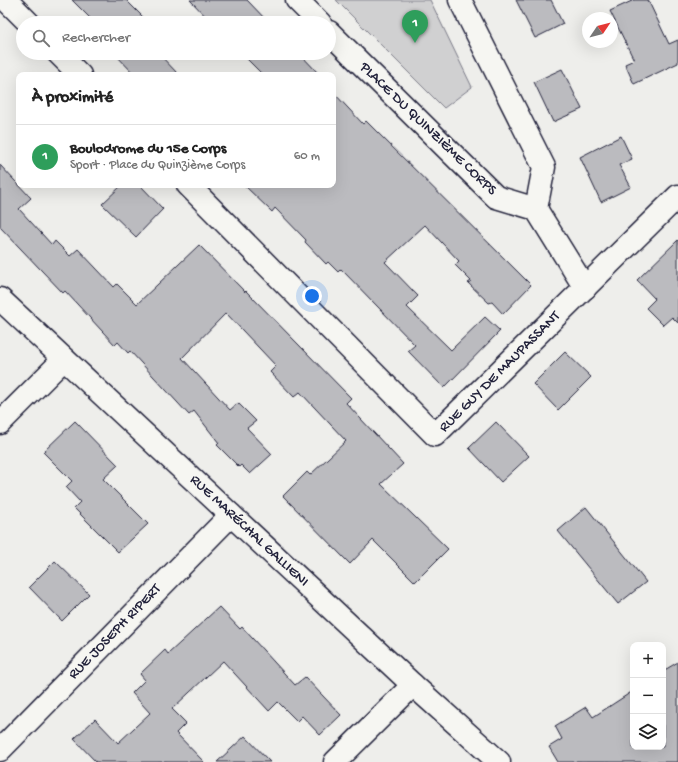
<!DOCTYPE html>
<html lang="fr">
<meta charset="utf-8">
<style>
body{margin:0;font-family:"Gochi Hand",sans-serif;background:#f6f6f6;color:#222}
.controls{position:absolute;right:12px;bottom:12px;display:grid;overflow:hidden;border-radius:8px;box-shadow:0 4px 16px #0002}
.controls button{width:36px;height:36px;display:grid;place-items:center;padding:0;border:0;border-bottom:1px solid #e0e0e0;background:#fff;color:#222;font:20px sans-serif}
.compass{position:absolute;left:582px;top:12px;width:36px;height:36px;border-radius:50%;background:#fff;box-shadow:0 4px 16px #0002;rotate:55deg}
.you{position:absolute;left:312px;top:296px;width:14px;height:14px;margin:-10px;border:3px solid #fff;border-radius:50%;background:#1a73e8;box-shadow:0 0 0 6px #1a73e833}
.badge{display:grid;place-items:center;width:26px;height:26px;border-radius:50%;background:#111827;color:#fff;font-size:13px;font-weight:700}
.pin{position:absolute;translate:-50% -33px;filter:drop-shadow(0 1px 2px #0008)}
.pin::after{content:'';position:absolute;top:21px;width:14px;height:12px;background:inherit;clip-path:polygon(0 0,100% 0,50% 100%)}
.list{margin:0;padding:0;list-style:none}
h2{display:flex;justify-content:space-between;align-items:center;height:52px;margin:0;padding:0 16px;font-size:17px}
h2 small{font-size:13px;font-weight:400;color:#767676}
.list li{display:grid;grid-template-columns:26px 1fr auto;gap:12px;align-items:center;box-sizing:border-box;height:64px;padding:0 16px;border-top:1px solid #e0e0e0}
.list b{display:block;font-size:15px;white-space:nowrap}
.list p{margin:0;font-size:13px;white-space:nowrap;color:#767676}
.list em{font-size:13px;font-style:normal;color:#767676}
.icon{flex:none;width:22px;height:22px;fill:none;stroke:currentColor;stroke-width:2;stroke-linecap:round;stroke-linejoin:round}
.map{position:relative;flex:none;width:678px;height:762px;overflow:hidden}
.search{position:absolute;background:#fff;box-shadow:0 4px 16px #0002;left:16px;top:16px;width:320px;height:44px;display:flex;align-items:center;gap:10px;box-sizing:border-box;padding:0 14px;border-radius:22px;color:#767676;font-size:15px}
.panel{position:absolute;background:#fff;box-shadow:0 4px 16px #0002;left:16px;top:72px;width:320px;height:116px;border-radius:8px}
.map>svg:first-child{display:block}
.green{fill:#d0d0d1;stroke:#797986}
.building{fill:#bbbbbf;stroke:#22223b}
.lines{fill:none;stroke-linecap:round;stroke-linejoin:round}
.street-casing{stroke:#22223b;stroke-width:25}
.street{stroke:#f6f6f2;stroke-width:22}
.labels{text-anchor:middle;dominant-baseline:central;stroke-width:3.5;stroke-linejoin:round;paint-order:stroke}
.street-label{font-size:15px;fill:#22223b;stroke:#f6f6f2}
</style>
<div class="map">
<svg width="678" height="762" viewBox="0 0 678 762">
<rect width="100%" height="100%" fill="#eeeeeb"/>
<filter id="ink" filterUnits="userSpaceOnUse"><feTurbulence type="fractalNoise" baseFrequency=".025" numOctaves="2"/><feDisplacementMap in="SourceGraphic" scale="8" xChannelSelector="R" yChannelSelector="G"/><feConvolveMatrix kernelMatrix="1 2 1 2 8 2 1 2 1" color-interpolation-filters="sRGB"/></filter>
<g filter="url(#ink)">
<polygon class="green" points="336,0 430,0 472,87 444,108"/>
<g class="building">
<polygon points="72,0 126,0 149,23 95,23"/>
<polygon points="190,0 247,0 269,23 212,23"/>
<polygon points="516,0 551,0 563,24 535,38"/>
<polygon points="634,0 648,0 669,44 678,40 678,63 634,84 625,64 634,60 610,11"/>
<polygon points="114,53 158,53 179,75 135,75"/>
<polygon points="241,53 299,53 320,75 263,75"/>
<polygon points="562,69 582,109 553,122 534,82"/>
<polygon points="333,92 363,124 366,121 531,285 503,314 492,302 489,303 468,283 471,281 455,265 459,261 425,225 385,262 418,296 407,307 451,350 485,317 500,331 444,388 408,351 415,345 341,269 338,272 328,262 326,264 305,242 306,240 275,208 272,212 244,185 333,185"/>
<polygon points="621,136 632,159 619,165 631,187 601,202 580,157"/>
<polygon points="0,165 31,198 19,209 52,245 55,241 70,256 78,249 114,287 117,284 137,304 199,245 245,292 246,291 351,398 346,403 403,464 381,484 448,549 415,582 373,540 350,564 283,496 307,472 310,475 346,441 300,392 294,397 270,372 276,366 226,313 182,358 230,410 238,403 256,421 247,428 272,454 250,474 241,465 239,467 217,445 219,443 194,411 189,415 130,351 128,353 118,342 115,345 65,291 63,293 0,227"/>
<polygon points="122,185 140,185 163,209 136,237 102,204"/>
<polygon points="678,240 678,323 672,317 663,325 646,308 655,299 637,280"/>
<polygon points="565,352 591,377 558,410 533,384"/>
<polygon points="75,421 118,465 103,479 148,524 118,552 74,508 80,502 66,487 72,481 43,452"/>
<polygon points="496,422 529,456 501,482 469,448"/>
<polygon points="586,507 646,582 618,604 558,531"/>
<polygon points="55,561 89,594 62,621 29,587"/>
<polygon points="219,607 240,629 242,627 295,685 305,677 341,715 320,735 302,716 297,721 278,702 269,711 223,661 172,709 186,723 176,733 204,762 96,762 74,739 95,719 118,743 150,713 132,693 145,680 140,674 165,650 168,654"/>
<polygon points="678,662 678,762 558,762 549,747 562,739 555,726 586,707 593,717 633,691 633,747 663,747 663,671"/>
<polygon points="245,736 270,762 217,762"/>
</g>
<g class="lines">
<defs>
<g id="street">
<polyline points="6,0 29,23"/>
<polyline points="297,0 320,23"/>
<polyline points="460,0 544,167 536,209"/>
<polyline points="329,32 496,197 536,209 585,288"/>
<polyline points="58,53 80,75"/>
<polyline points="188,185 435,435 678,196"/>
<polyline points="0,299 413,685 499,762"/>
<polyline points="0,423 64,359"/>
<polyline points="0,750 231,515"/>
<polyline points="335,762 413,685"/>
</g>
</defs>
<use href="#street" class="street-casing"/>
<use href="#street" class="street"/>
</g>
</g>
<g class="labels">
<g class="street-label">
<text transform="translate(428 129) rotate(44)">PLACE DU QUINZIÈME CORPS</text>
<text transform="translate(500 372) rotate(-45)">RUE GUY DE MAUPASSANT</text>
<text transform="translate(249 531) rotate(43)">RUE MARÉCHAL GALLIENI</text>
<text transform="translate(115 632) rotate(-46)">RUE JOSEPH RIPERT</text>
</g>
</g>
</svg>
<div class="controls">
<button>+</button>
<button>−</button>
<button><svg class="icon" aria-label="layers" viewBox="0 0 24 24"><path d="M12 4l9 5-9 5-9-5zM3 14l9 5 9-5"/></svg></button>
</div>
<svg class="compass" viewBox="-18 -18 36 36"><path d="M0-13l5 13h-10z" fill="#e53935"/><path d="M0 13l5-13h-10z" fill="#767676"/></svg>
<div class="you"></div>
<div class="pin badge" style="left:415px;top:43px;background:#2e9e5b">1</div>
<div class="search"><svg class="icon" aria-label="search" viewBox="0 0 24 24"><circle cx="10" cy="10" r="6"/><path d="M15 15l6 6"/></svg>Rechercher</div>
<section class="panel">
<h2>À proximité<small></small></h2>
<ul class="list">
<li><span class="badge" style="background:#2e9e5b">1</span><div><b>Boulodrome du 15e Corps</b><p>Sport · Place du Quinzième Corps</p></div><em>60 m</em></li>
</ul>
</section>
</div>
